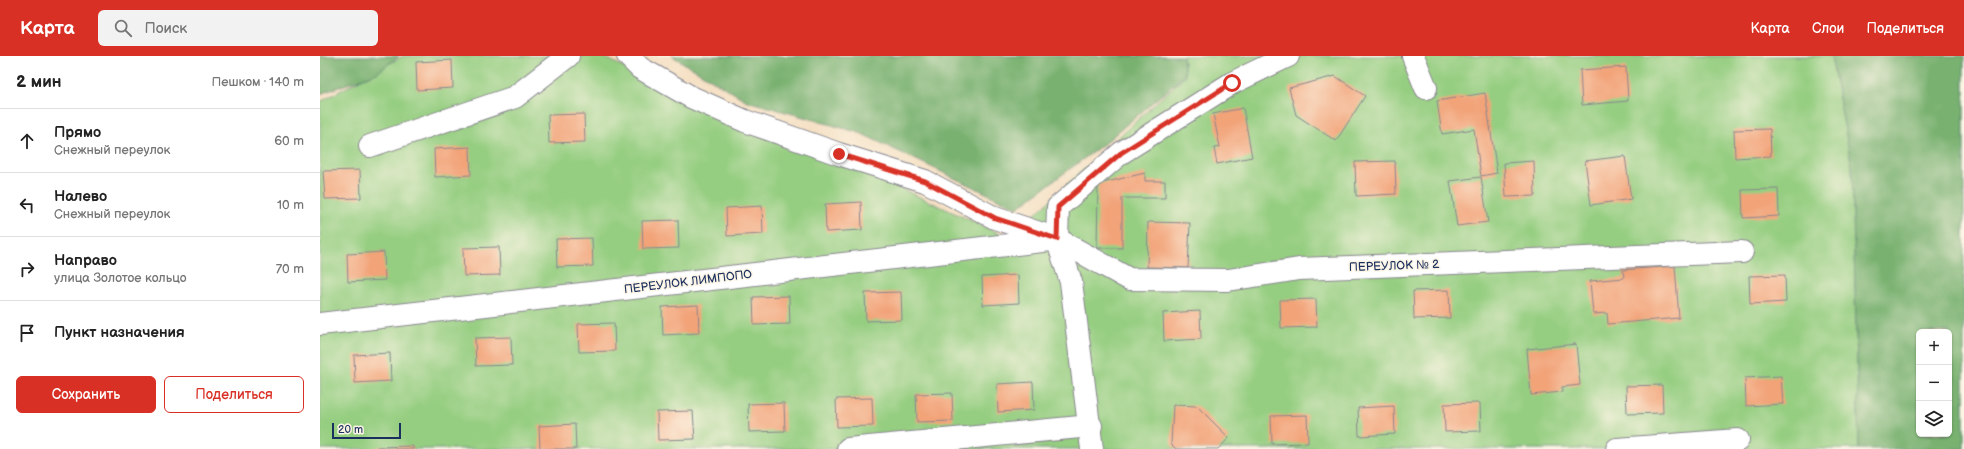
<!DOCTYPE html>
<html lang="ru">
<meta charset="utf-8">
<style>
body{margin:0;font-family:"Balsamiq Sans",sans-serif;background:#f2f2f2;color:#222}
.controls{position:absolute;right:12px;bottom:12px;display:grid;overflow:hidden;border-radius:6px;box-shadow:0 1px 3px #0004}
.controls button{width:36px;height:36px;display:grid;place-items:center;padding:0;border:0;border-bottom:1px solid #e0e0e0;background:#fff;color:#222;font:20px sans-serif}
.scale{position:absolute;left:12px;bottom:10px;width:69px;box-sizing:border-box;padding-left:4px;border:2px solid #1b2f5e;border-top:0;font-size:11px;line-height:14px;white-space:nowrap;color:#1b2f5e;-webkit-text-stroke:3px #fcf5e5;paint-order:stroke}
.stop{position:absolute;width:12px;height:12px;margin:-9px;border:3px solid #d93025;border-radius:50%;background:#fff}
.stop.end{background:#d93025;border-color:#fff;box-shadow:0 1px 4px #0008}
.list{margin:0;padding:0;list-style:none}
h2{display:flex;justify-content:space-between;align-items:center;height:52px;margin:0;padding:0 16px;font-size:17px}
h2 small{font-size:13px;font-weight:400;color:#767676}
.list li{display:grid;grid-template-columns:26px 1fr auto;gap:12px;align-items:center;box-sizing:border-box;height:64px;padding:0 16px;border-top:1px solid #e0e0e0}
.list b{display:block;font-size:15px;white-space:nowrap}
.list p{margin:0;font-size:13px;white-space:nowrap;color:#767676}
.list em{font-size:13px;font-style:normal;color:#767676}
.actions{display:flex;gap:8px;padding:12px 16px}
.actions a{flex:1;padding:9px 0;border:1px solid #d93025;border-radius:6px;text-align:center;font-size:14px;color:#d93025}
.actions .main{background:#d93025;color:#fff}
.icon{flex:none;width:22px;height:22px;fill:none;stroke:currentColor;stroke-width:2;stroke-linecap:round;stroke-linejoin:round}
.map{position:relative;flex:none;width:1644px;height:393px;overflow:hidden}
header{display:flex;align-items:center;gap:24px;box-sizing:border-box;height:56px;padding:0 20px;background:#d93025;color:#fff}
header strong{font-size:19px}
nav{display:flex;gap:22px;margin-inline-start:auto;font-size:14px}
.search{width:280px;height:36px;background:#f2f2f2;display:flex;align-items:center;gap:10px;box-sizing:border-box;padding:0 14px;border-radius:6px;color:#767676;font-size:15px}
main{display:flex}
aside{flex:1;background:#fff}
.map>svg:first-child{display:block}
.green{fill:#95ce81;stroke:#587e70}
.forest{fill:#78b16f;stroke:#4a7066;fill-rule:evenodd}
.building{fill:#f2a378}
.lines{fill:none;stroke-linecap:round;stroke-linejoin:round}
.minor-casing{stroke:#88868e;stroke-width:24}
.minor{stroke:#fff;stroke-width:22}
.route{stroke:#d93025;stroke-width:5}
.labels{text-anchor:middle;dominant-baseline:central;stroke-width:3;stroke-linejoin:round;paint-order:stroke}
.street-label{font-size:12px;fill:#1b2f5e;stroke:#fcf5e5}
</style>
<header>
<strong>Карта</strong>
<div class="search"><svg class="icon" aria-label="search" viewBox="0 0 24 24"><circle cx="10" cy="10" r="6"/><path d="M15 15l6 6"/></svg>Поиск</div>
<nav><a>Карта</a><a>Слои</a><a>Поделиться</a></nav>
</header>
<main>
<aside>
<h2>2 мин<small>Пешком · 140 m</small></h2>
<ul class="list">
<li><svg class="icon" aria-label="ahead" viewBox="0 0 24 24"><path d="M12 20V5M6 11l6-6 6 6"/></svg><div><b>Прямо</b><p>Снежный переулок</p></div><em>60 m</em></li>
<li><svg class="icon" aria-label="left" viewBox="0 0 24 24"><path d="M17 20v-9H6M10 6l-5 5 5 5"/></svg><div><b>Налево</b><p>Снежный переулок</p></div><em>10 m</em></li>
<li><svg class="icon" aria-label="right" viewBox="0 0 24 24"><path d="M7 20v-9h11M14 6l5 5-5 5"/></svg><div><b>Направо</b><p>улица Золотое кольцо</p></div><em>70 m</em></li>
<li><svg class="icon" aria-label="arrive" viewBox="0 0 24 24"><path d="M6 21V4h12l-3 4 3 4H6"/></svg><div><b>Пункт назначения</b></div></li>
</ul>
<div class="actions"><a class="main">Сохранить</a><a>Поделиться</a></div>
</aside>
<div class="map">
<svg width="1644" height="393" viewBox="0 0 1644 393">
<rect width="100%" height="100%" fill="#fcf5e5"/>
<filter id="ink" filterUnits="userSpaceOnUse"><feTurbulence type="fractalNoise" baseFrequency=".025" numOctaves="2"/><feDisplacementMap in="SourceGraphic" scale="8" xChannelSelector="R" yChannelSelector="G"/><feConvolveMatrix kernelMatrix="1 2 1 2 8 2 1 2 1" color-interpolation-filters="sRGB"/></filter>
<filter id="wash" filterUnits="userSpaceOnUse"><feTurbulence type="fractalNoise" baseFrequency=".012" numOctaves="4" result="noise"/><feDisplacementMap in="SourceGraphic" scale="16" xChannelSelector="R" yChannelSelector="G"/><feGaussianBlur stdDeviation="0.9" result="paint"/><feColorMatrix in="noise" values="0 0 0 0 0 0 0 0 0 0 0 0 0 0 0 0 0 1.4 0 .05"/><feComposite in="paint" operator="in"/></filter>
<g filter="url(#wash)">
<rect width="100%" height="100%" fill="#f4ddbf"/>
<polygon class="green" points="83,0 282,0 404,63 580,132 689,182 865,20 863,0 1511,0 1532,111 1539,393 0,393 0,46"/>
<g class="forest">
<polygon points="0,0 79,0 57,17 0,38"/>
<polygon points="352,0 863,0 865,19 785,87 697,152 540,77 427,45"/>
<path d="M1511,0H1644V393H1539L1532,111ZM1599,276H1629V378H1599Z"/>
</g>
<g id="blocks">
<g class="building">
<polygon points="132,4 133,32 97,34 96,6"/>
<polygon points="1306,11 1308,45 1262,49 1260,14"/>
<polygon points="1015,20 1045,40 1016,85 976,59 969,32"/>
<polygon points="1165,37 1177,117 1161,120 1154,73 1122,78 1117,45"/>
<polygon points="923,52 932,101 897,108 894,92 900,91 893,58"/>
<polygon points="264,58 265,86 229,87 228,59"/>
<polygon points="1450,73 1451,100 1415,102 1414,74"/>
<polygon points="150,91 151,119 115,121 114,93"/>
<polygon points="1305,100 1311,143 1271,149 1265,105"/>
<polygon points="1075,105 1076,138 1036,140 1035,106"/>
<polygon points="1214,105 1215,140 1186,141 1184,107"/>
<polygon points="40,114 41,142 5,143 3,115"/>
<polygon points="825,117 825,125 845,125 845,142 802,142 802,192 777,192 778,128"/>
<polygon points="1161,121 1168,166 1137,170 1130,125"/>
<polygon points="1458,133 1459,160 1423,162 1422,134"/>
<polygon points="541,146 542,174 506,176 505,148"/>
<polygon points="442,150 443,178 407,180 406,152"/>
<polygon points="358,164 359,192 323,193 322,165"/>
<polygon points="828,166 870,167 868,212 827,211"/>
<polygon points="272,182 273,210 237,211 236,183"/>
<polygon points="179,191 180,219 144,220 143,192"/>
<polygon points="64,196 65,224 28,226 27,198"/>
<polygon points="1355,210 1359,262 1288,268 1287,257 1273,258 1270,225 1304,222 1303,214"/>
<polygon points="698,219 699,247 663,249 662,221"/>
<polygon points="1465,219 1466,246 1430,248 1429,220"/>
<polygon points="1129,234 1130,262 1094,263 1093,235"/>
<polygon points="581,236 582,264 546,265 545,237"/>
<polygon points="469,240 470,268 434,269 433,241"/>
<polygon points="996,243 997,271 961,272 960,244"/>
<polygon points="378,249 379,277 343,279 342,251"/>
<polygon points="880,255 881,283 844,285 843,257"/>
<polygon points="294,267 295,295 259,296 258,268"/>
<polygon points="191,281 192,309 156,310 155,282"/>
<polygon points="1256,288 1260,329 1242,331 1242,336 1211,339 1207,293"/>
<polygon points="70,297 71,325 35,327 34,299"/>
<polygon points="1461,320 1463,348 1426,350 1425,322"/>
<polygon points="713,326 714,354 678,356 677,328"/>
<polygon points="1342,329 1343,357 1307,358 1306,330"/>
<polygon points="632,337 633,365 597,366 596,338"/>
<polygon points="552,342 553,370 517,371 516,343"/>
<polygon points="464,347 465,375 429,376 428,348"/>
<polygon points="1160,347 1161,375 1125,376 1124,348"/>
<polygon points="853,349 877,350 909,382 898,393 856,393 851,388"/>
<polygon points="1074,350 1075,378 1039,380 1038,352"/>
<polygon points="373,355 375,383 338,384 337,356"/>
<polygon points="987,359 988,387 952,388 951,360"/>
<polygon points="255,368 256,393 220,393 219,370"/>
<polygon points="93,390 93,393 57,393 57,391"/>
</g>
</g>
</g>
<g filter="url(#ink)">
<use href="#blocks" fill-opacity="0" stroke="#88868e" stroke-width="1"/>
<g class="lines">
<defs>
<g id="minor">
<polyline points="308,0 320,12 371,41 425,65 519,98 605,125 675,162 737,183 809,223 908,224 979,213 1422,196"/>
<polyline points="1093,0 1106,32"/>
<polyline points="50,90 195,41 248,0"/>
<polyline points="0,268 731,184"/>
<polyline points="528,393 771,370"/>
<polyline points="772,393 751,226 737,183 738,151 801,97 912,27 968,0"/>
<polyline points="1297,393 1418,384"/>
</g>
</defs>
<use href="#minor" class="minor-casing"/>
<use href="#minor" class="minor"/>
</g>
</g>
<g class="lines" filter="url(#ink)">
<polyline class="route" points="519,98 605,125 675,162 737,183 738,151 801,97 912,27"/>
</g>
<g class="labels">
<g class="street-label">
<text transform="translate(1074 210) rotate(-2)">ПЕРЕУЛОК № 2</text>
<text transform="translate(368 226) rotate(-7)">ПЕРЕУЛОК ЛИМПОПО</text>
</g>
</g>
</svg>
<div class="controls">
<button>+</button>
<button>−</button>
<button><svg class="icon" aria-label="layers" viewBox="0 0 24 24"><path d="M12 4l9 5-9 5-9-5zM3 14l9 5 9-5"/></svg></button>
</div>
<div class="scale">20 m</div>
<div class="stop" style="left:912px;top:27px"></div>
<div class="stop end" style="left:519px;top:98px"></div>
</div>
</main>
